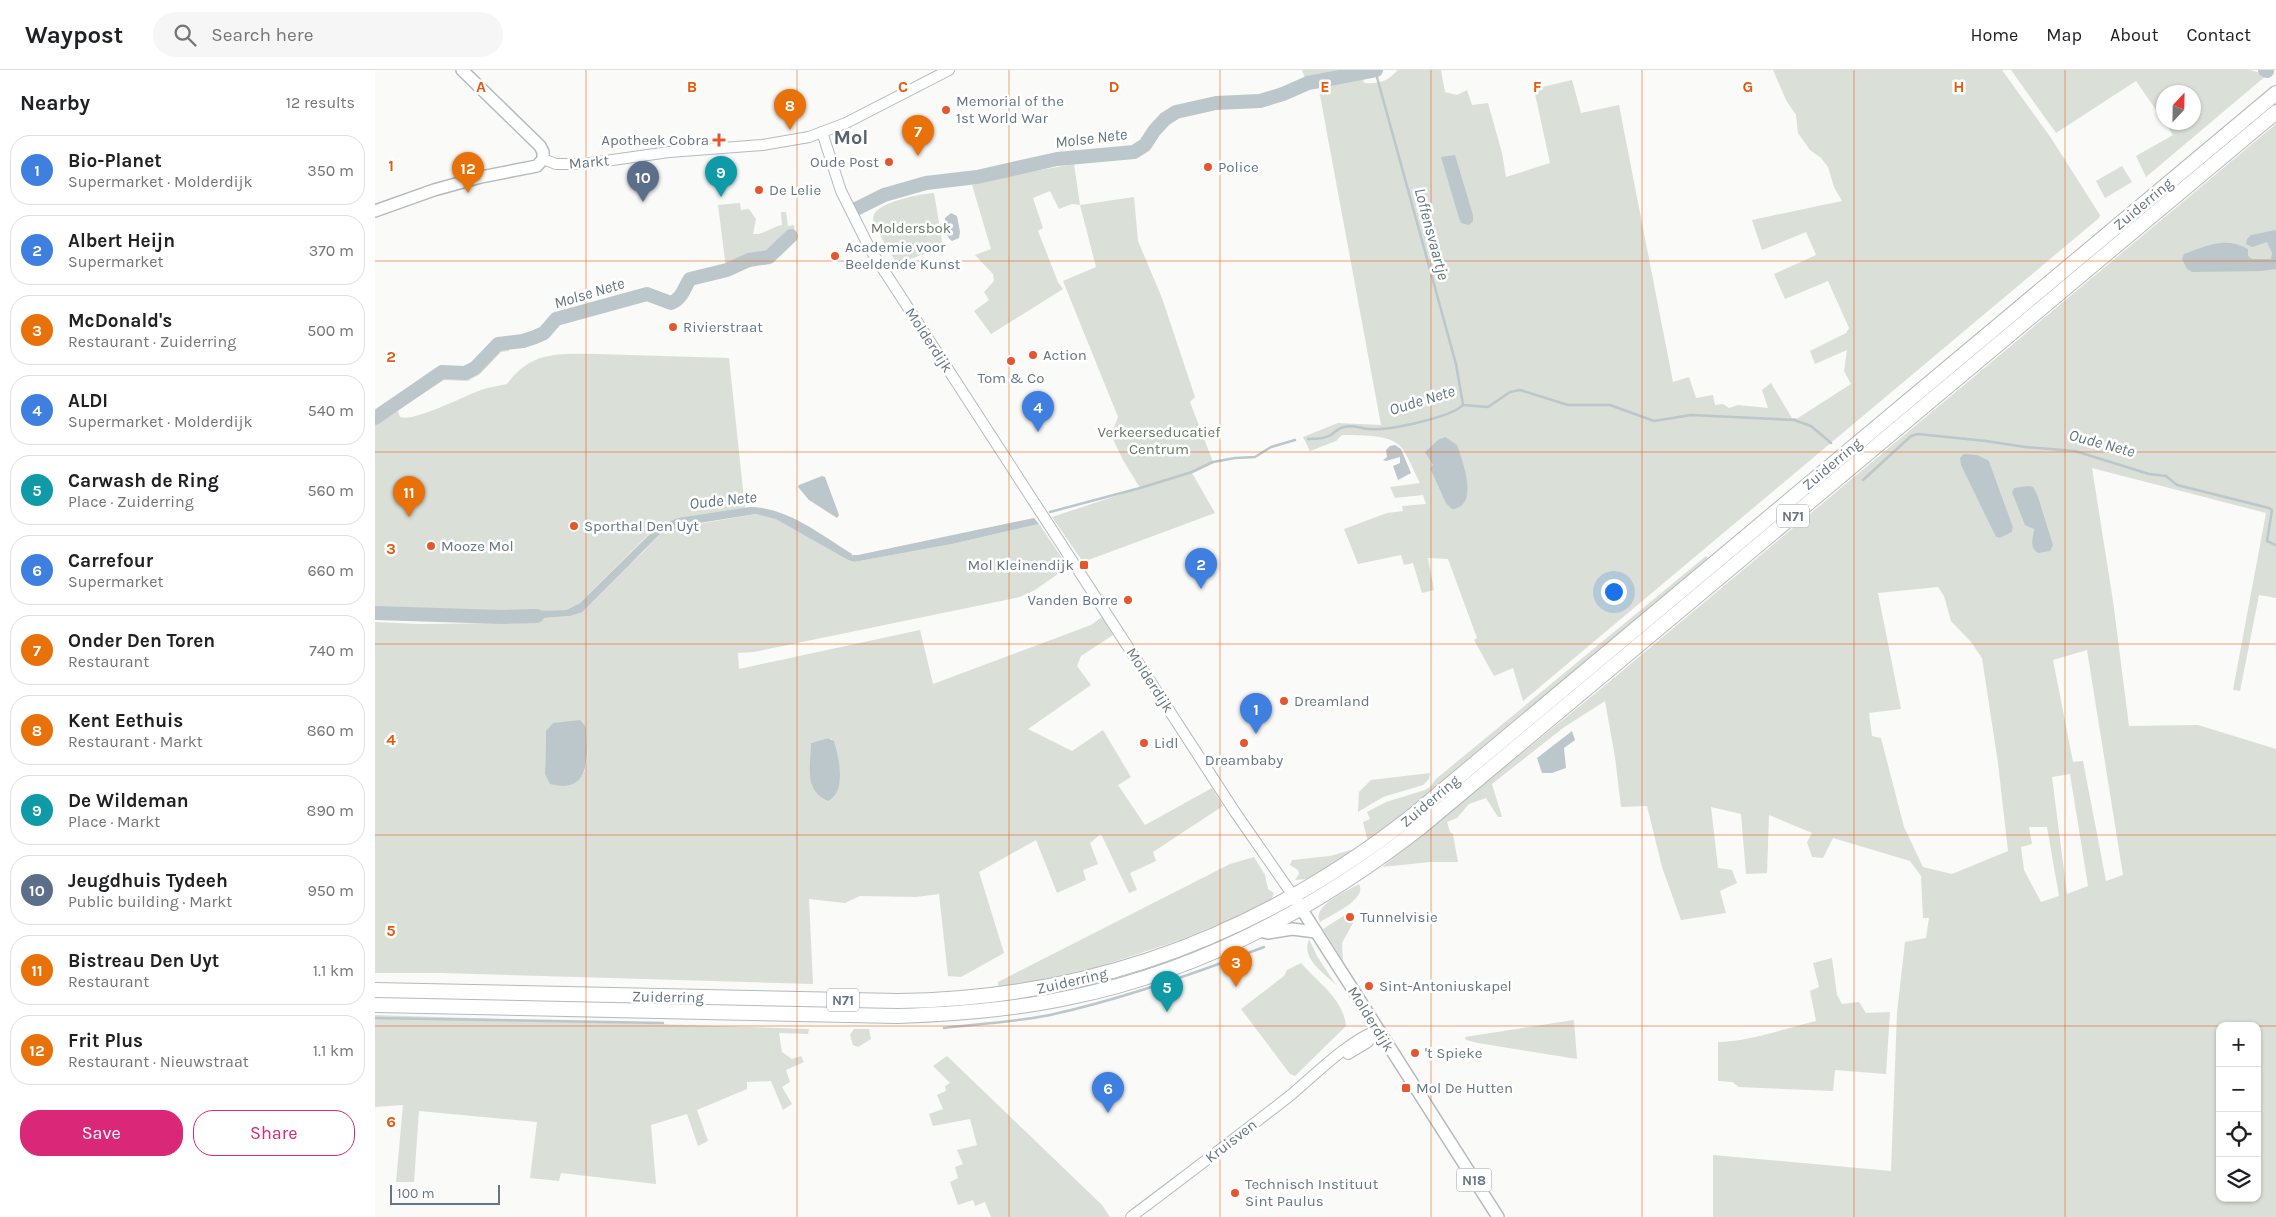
<!DOCTYPE html>
<meta charset="utf-8">
<style>
body{margin:0;font-family:Karla,sans-serif;background:#f6f6f6;color:#202124}
.controls{position:absolute;right:15px;bottom:15px;display:grid;overflow:hidden;border-radius:10px;box-shadow:0 1px 4px #0004}
.controls button{width:45px;height:45px;display:grid;place-items:center;padding:0;border:0;border-bottom:1px solid #e0e0e0;background:#fff;color:#202124;font:25px sans-serif}
.compass{position:absolute;left:1781px;top:15px;width:45px;height:45px;border-radius:50%;background:#fff;box-shadow:0 1px 4px #0004;rotate:22deg}
.scale{position:absolute;left:15px;bottom:12px;width:110px;box-sizing:border-box;padding-left:5px;border:2px solid #657683;border-top:0;font-size:14px;line-height:18px;white-space:nowrap;color:#657683;-webkit-text-stroke:4px #fff;paint-order:stroke}
.you{position:absolute;left:1238px;top:521px;width:18px;height:18px;margin:-12px;border:4px solid #fff;border-radius:50%;background:#1a73e8;box-shadow:0 0 0 8px #1a73e833}
.badge{display:grid;place-items:center;width:32px;height:32px;border-radius:50%;background:#db2777;color:#fff;font-size:16px;font-weight:700}
.pin{position:absolute;translate:-50% -41px;filter:drop-shadow(0 1px 2px #0008)}
.pin::after{content:'';position:absolute;top:26px;width:18px;height:15px;background:inherit;clip-path:polygon(0 0,100% 0,50% 100%)}
.list{margin:0;padding:0;list-style:none}
h2{display:flex;justify-content:space-between;align-items:center;height:65px;margin:0;padding:0 20px;font-size:21px}
h2 small{font-size:16px;font-weight:400;color:#757577}
.list li{display:grid;grid-template-columns:32px 1fr auto;gap:15px;align-items:center;box-sizing:border-box;height:70px;margin:0 10px 10px;padding:0 10px;border:1px solid #e0e0e0;border-radius:20px}
.list b{display:block;font-size:19px;white-space:nowrap}
.list p{margin:0;font-size:16px;white-space:nowrap;color:#757577}
.list em{font-size:16px;font-style:normal;color:#757577}
.actions{display:flex;gap:10px;padding:15px 20px}
.actions a{flex:1;padding:11px 0;border:1px solid #db2777;border-radius:20px;text-align:center;font-size:18px;color:#db2777}
.actions .main{background:#db2777;color:#fff}
.icon{flex:none;width:28px;height:28px;fill:none;stroke:currentColor;stroke-width:2;stroke-linecap:round;stroke-linejoin:round}
.map{position:relative;flex:none;width:1901px;height:1147px;overflow:hidden}
header{display:flex;align-items:center;gap:30px;box-sizing:border-box;height:70px;padding:0 25px;background:#fff;border-bottom:1px solid #e0e0e0}
header strong{font-size:24px}
nav{display:flex;gap:28px;margin-inline-start:auto;font-size:18px}
.search{width:350px;height:45px;background:#f6f6f6;display:flex;align-items:center;gap:12px;box-sizing:border-box;padding:0 18px;border-radius:28px;color:#757577;font-size:19px}
main{display:flex}
aside{flex:1;background:#fff}
.map>svg:first-child{display:block}
.green{fill:#dadfd7;fill-rule:evenodd}
.water{fill:#bbc7cb}
.lines{fill:none;stroke-linecap:round;stroke-linejoin:round}
.stream{stroke:#bbc7cb;stroke-width:2.5}
.river{stroke:#bbc7cb;stroke-width:14}
.secondary-casing{stroke:#b3babf;stroke-width:12}
.primary-casing{stroke:#b5babe;stroke-width:14}
.highway-casing{stroke:#b4b9bd;stroke-width:16}
.secondary{stroke:#fff;stroke-width:10}
.primary{stroke:#fff;stroke-width:11}
.highway{stroke:#fff;stroke-width:14}
.grid{fill:none;stroke:#e8590c;stroke-width:1;stroke-opacity:0.55}
.poi-dot{fill:#e4572e;stroke:#fff;stroke-width:2}
.labels{text-anchor:middle;dominant-baseline:central;stroke-width:5;stroke-linejoin:round;paint-order:stroke}
.shield{fill:#fff;stroke:#939fa8;stroke-width:1}
.shield-label{font-size:14px;font-weight:bold;fill:#657683}
.poi-label{font-size:15px;fill:#657683;stroke:#fff;text-anchor:start}
.street-label{font-size:15px;fill:#657683;stroke:#fff}
.park-label{font-size:15px;fill:#687a64;stroke:#fff}
.water-label{font-size:16px;font-style:italic;fill:#60757c;stroke:#fff}
.district-label{font-size:20px;font-weight:bold;fill:#57646e;stroke:#fff}
.grid-label{font-size:16px;text-anchor:middle;font-weight:bold;fill:#e8590c;stroke:#fff;stroke-width:5;stroke-linejoin:round;paint-order:stroke}
</style>
<header>
<strong>Waypost</strong>
<div class="search"><svg class="icon" aria-label="search" viewBox="0 0 24 24"><circle cx="10" cy="10" r="6"/><path d="M15 15l6 6"/></svg>Search here</div>
<nav><a>Home</a><a>Map</a><a>About</a><a>Contact</a></nav>
</header>
<main>
<aside>
<h2>Nearby<small>12 results</small></h2>
<ul class="list">
<li><span class="badge" style="background:#3f7fe0">1</span><div><b>Bio-Planet</b><p>Supermarket · Molderdijk</p></div><em>350 m</em></li>
<li><span class="badge" style="background:#3f7fe0">2</span><div><b>Albert Heijn</b><p>Supermarket</p></div><em>370 m</em></li>
<li><span class="badge" style="background:#e8710a">3</span><div><b>McDonald's</b><p>Restaurant · Zuiderring</p></div><em>500 m</em></li>
<li><span class="badge" style="background:#3f7fe0">4</span><div><b>ALDI</b><p>Supermarket · Molderdijk</p></div><em>540 m</em></li>
<li><span class="badge" style="background:#0f9aa8">5</span><div><b>Carwash de Ring</b><p>Place · Zuiderring</p></div><em>560 m</em></li>
<li><span class="badge" style="background:#3f7fe0">6</span><div><b>Carrefour</b><p>Supermarket</p></div><em>660 m</em></li>
<li><span class="badge" style="background:#e8710a">7</span><div><b>Onder Den Toren</b><p>Restaurant</p></div><em>740 m</em></li>
<li><span class="badge" style="background:#e8710a">8</span><div><b>Kent Eethuis</b><p>Restaurant · Markt</p></div><em>860 m</em></li>
<li><span class="badge" style="background:#0f9aa8">9</span><div><b>De Wildeman</b><p>Place · Markt</p></div><em>890 m</em></li>
<li><span class="badge" style="background:#5c6f8a">10</span><div><b>Jeugdhuis Tydeeh</b><p>Public building · Markt</p></div><em>950 m</em></li>
<li><span class="badge" style="background:#e8710a">11</span><div><b>Bistreau Den Uyt</b><p>Restaurant</p></div><em>1.1 km</em></li>
<li><span class="badge" style="background:#e8710a">12</span><div><b>Frit Plus</b><p>Restaurant · Nieuwstraat</p></div><em>1.1 km</em></li>
</ul>
<div class="actions"><a class="main">Save</a><a>Share</a></div>
</aside>
<div class="map">
<svg width="1901" height="1147" viewBox="0 0 1901 1147">
<rect width="100%" height="100%" fill="#fafaf8"/>
<g class="green">
<path d="M927,0H986L989,13C1007,14 1012,11 1023,0H1066L1070,22L1082,25L1092,20L1097,35L1113,33L1127,83L1131,107L1175,93L1159,19L1197,10L1206,43L1244,35L1298,312L1314,307L1321,328L1338,325L1340,335L1348,334L1354,338L1363,335L1393,338L1387,320L1396,313L1417,348H1423L1476,314L1469,301L1472,280L1440,294L1435,281L1471,263L1474,258L1453,211L1410,229L1399,204L1441,185L1431,162L1387,180L1377,150L1467,131L1459,117L1453,97L1446,88L1435,80L1423,63L1421,45L1411,30L1398,0H1627L1676,68L1725,145L1724,148L1148,631L1138,598L1119,606L1099,570L1102,568L1073,489L1053,488L1059,520L1047,523L1038,493L1029,495L1026,485L983,494L969,459L1012,443L1028,441L1027,436L1051,434L1048,425L1020,428L1015,417L1045,413C1039,402 1034,388 1027,378C1015,363 984,366 967,365L961,371L935,381L928,367L963,353L1006,355L942,9L931,11Z"/>
<polygon points="1636,0 1875,0 1892,5 1771,107 1761,86 1798,65 1790,53 1818,52 1818,22 1788,22 1788,50 1761,11 1681,63"/>
<path d="M1901,54V528L1884,525L1865,621L1858,620L1891,443L1717,398L1738,531L1754,656L1823,655L1901,679V1147H1338V1085L1516,1101L1522,943L1530,872L1551,868L1554,848H1548L1546,806L1535,791L1458,768L1448,788L1437,787L1432,772L1437,763L1394,745L1392,803L1371,804L1366,744L1336,737L1343,798L1357,800L1362,813L1345,821L1351,843L1306,850L1287,797L1272,736L1246,737L1240,687L1230,631L1188,658L1117,714L1127,747H1123L1111,728L1094,734L1082,748L1072,752L1075,762L1078,764L1083,792H1055L1007,797L1222,622ZM1614,391L1638,457L1637,462L1625,468L1621,467L1620,462ZM1563,517L1569,526L1576,551L1596,572L1607,588L1623,693L1633,781L1577,804L1548,797L1529,757L1506,668L1497,666L1494,643L1526,639L1503,523ZM1712,580L1748,805L1731,811L1708,691L1698,692L1678,590ZM1695,704L1713,816L1692,824L1677,707ZM1654,757H1672L1684,826L1666,832L1649,800L1646,777L1657,774ZM1845,956H1882V1128H1845Z"/>
<polygon points="699,94 705,135 759,127 763,171 787,228 820,327 815,332 838,392 817,403 840,443 708,492 677,447 765,418 748,390 736,365 743,347 688,211 721,197 705,135 697,134 684,139 675,121 658,128 668,158 663,161 683,212 688,219 616,264 599,241 614,230 609,222 619,211 618,204 600,185 616,179 597,115 643,104"/>
<polygon points="1747,96 1757,112 1730,128 1721,111"/>
<path d="M559,123L568,177L522,194L499,155C498,151 497,147 500,143C508,131 545,124 559,123Z"/>
<path d="M365,133L366,140L374,139L381,149L378,164C389,165 396,157 407,155L406,142H411L413,156L419,155L420,163L413,166L393,184L351,198L343,135Z"/>
<path d="M133,273L134,281L126,282L105,304L93,311L69,310L32,334L29,326C41,319 53,307 66,303C77,298 87,308 100,297C112,287 115,274 133,273Z"/>
<path d="M222,284L354,288L370,438L283,455L205,533L191,540L143,541L0,538V340L7,336L21,335L25,347C40,352 89,326 106,320C114,317 124,316 132,314C157,280 185,284 222,284Z"/>
<path d="M381,444L401,448L473,490L479,492L577,474L664,454L693,497L660,520L645,527L379,582L363,583L364,599L545,560L558,614L716,555L727,547L738,565L706,586L702,596L716,615L653,659L697,681L728,660L756,707L743,715L770,755L837,718L848,736L778,782L781,791L755,803L762,820L754,823L726,764L715,773L723,794L708,800L711,810L682,823L661,770L604,802L629,883L586,907L573,906L564,824L541,827L485,826L470,833L434,829L438,914L67,903H0V552L44,554L132,553L143,550L195,546L267,483L285,464L294,459ZM178,653L211,656C212,688 220,714 179,715L170,704L171,662ZM453,668L457,669L465,704L464,715L436,673Z"/>
<polygon points="1331,486 1333,489 993,772 988,752 995,749 992,742 1011,732 1050,720 1055,717 1061,709"/>
<polygon points="1055,703 1054,709 1048,715 1008,727 983,742 984,722 996,710"/>
<polygon points="976,780 980,780 933,809 920,810 924,804 923,800 915,795 917,790 955,786"/>
<polygon points="879,787 890,805 893,819 899,823 896,830 876,841 805,870 723,897 623,919 623,912 855,794"/>
<path d="M984,814C993,829 956,845 945,852C936,836 972,821 984,814Z"/>
<polygon points="970,845 978,853 967,873 968,891 948,859"/>
<path d="M934,869L942,886L961,915C948,902 926,889 934,869Z"/>
<path d="M1457,888L1462,925L1467,934L1484,932L1491,943L1515,942L1511,1004L1460,1000L1458,1021L1364,1017L1357,1012L1343,1011V972C1372,972 1412,958 1441,951L1435,921L1444,917L1438,893Z"/>
<path d="M926,893C943,913 968,928 971,956L920,1006L915,1004L866,939L909,906L912,900Z"/>
<polygon points="0,945 434,959 433,964 404,963 407,982 417,989 426,986 429,992 411,1000 415,1012 407,1017 417,1034 408,1040 396,1011 372,1012 372,1019 322,1040 333,1071 323,1076 312,1044 276,1055 281,1114 186,1103 184,1111 155,1108 162,1052 44,1041 39,1112 21,1112 28,1035 0,1037"/>
<polygon points="1199,950 1202,989 1103,973 1091,970 1090,967"/>
<polygon points="479,959 494,959 496,969 483,977 478,975 475,965"/>
<polygon points="572,986 727,1135 735,1147 616,1147 610,1132 600,1136 598,1130 583,1135 575,1112 583,1108 580,1097 588,1094 582,1080 602,1075 595,1049 558,1056 554,1044 568,1039 562,1025 571,1021 570,1016 575,1013 558,996"/>
</g>
<g class="water">
<polygon points="1080,85 1098,145 1098,151 1094,155 1086,153 1084,148 1066,87"/>
<path d="M576,143L582,146L585,162L584,168L577,171C570,167 570,156 570,148Z"/>
<path d="M1901,160V199L1886,201L1817,202L1812,199L1807,189L1809,184C1831,176 1851,166 1873,179V186L1877,189H1896L1897,183L1892,172L1877,177L1871,174L1872,169L1876,165Z"/>
<path d="M1070,367L1082,375C1088,392 1105,437 1077,439L1071,433L1055,398L1058,395L1050,382L1063,370Z"/>
<polygon points="1020,375 1026,379 1036,403 1023,410 1018,396 1025,393 1025,387 1011,391 1008,390 1012,387 1011,380 1015,376"/>
<polygon points="1589,384 1602,385 1614,391 1638,457 1637,462 1625,468 1621,467 1586,395 1585,388"/>
<polygon points="447,406 450,407 464,445 462,448 434,430 423,417 424,415"/>
<path d="M1653,416L1658,417L1662,424L1678,475L1675,481L1663,483C1654,477 1658,469 1659,459L1650,455L1637,422L1639,418Z"/>
<path d="M375,437C411,437 447,465 477,484L478,487V485H483L659,448L664,454L577,474L479,492L473,490L401,449L381,444L312,455L285,464L207,542L195,546L143,550V541L191,540L205,533L283,456L303,448Z"/>
<path d="M205,650L211,657C212,683 218,725 175,714L170,704L171,661L178,653Z"/>
<polygon points="1197,661 1200,670 1189,678 1191,698 1177,703 1167,703 1162,688"/>
<path d="M453,668L459,671C464,689 472,721 453,731C428,720 436,695 436,673Z"/>
</g>
<g class="lines">
<g class="stream">
<polyline points="1000,0 1081,294 1088,335"/>
<polyline points="1088,335 1113,337 1135,322 1145,320 1193,335 1235,335 1279,351 1316,345 1419,350 1436,356 1456,373"/>
<path d="M933,369C940,369 949,369 956,365C960,362 964,358 969,357C978,354 986,359 995,359C1013,361 1077,347 1088,335"/>
<polyline points="1488,410 1536,366 1543,364 1611,371 1650,377 1700,381 1774,404 1791,406 1802,415 1894,438 1897,440 1892,471 1901,475"/>
<polyline points="675,442 765,418 817,402 838,392 860,388 880,387 896,377 920,370"/>
<polyline points="0,948 288,953"/>
<path d="M569,958C604,954 640,952 675,945C748,929 819,904 889,877"/>
</g>
<g class="river">
<polyline points="1890,0 1892,1"/>
<polyline points="481,139 509,125 551,113 602,107 682,89 759,82 770,75 779,61 790,49 801,42 841,33 885,31 908,24 933,13 1001,0"/>
<path d="M0,348L67,302L90,303L100,298L123,274L148,271L160,267L169,263L181,249L272,224L296,233C307,229 309,218 315,209L352,200L374,190L394,187L416,166"/>
<polyline points="0,543 127,547 162,546"/>
</g>
<defs>
<g id="secondary">
<polyline points="447,62 466,121 495,179 860,742 919,827"/>
<polyline points="168,89 181,94 209,94 294,82 387,75 434,67 471,53 574,0"/>
<polyline points="973,984 993,972 1001,960"/>
<path d="M756,1147C810,1106 864,1066 917,1024C943,1002 971,973 1002,960"/>
</g>
<g id="primary">
<polyline points="0,141 59,120 106,107 162,96 168,89 168,82 165,76 87,0"/>
<polyline points="922,832 1123,1147"/>
<polyline points="885,861 893,863 917,859 941,862"/>
</g>
<g id="highway">
<path d="M0,920L523,931C715,929 887,864 1037,746L1901,23"/>
<path d="M0,935L523,946C580,944 636,940 692,928C823,902 942,838 1046,757L1901,42"/>
</g>
</defs>
<use href="#secondary" class="secondary-casing"/>
<use href="#primary" class="primary-casing"/>
<use href="#highway" class="highway-casing"/>
<use href="#secondary" class="secondary"/>
<use href="#primary" class="primary"/>
<use href="#highway" class="highway"/>
</g>
<path class="grid" d="M211,0V1147M422,0V1147M634,0V1147M845,0V1147M1056,0V1147M1267,0V1147M1479,0V1147M1690,0V1147M0,191H1901M0,382H1901M0,574H1901M0,765H1901M0,956H1845M1882,956H1901"/>
<g class="poi-dot">
<circle cx="571" cy="40" r="5"/>
<path d="M341.5 62.5h5v5h5v5h-5v5h-5v-5h-5v-5h5z"/>
<circle cx="514" cy="92" r="5"/>
<circle cx="833" cy="97" r="5"/>
<circle cx="384" cy="120" r="5"/>
<circle cx="460" cy="186" r="5"/>
<circle cx="298" cy="257" r="5"/>
<circle cx="658" cy="285" r="5"/>
<circle cx="636" cy="291" r="5"/>
<circle cx="199" cy="456" r="5"/>
<circle cx="56" cy="476" r="5"/>
<rect x="704" y="490" width="10" height="10" rx="2.5"/>
<circle cx="753" cy="530" r="5"/>
<circle cx="909" cy="631" r="5"/>
<circle cx="769" cy="673" r="5"/>
<circle cx="869" cy="673" r="5"/>
<circle cx="975" cy="847" r="5"/>
<circle cx="994" cy="916" r="5"/>
<circle cx="1040" cy="983" r="5"/>
<rect x="1026" y="1013" width="10" height="10" rx="2.5"/>
<circle cx="860" cy="1123" r="5"/>
</g>
<g class="labels">
<g class="shield">
<rect x="1402" y="434.5" width="32" height="23" rx="4"/>
<rect x="452" y="918.5" width="32" height="23" rx="4"/>
<rect x="1081.5" y="1098.5" width="35" height="23" rx="4"/>
</g>
<g class="shield-label">
<text x="1418" y="446">N71</text>
<text x="468" y="930">N71</text>
<text x="1099" y="1110">N18</text>
</g>
<g class="poi-label">
<text x="581" y="31">Memorial of the<tspan x="581" dy="17">1st World War</tspan></text>
<text x="334" y="70" text-anchor="end">Apotheek Cobra</text>
<text x="504" y="92" text-anchor="end">Oude Post</text>
<text x="843" y="97">Police</text>
<text x="394" y="120">De Lelie</text>
<text x="470" y="177">Academie voor<tspan x="470" dy="17">Beeldende Kunst</tspan></text>
<text x="308" y="257">Rivierstraat</text>
<text x="668" y="285">Action</text>
<text x="636" y="308" text-anchor="middle">Tom &amp; Co</text>
<text x="209" y="456">Sporthal Den Uyt</text>
<text x="66" y="476">Mooze Mol</text>
<text x="699" y="495" text-anchor="end">Mol Kleinendijk</text>
<text x="743" y="530" text-anchor="end">Vanden Borre</text>
<text x="919" y="631">Dreamland</text>
<text x="779" y="673">Lidl</text>
<text x="869" y="690" text-anchor="middle">Dreambaby</text>
<text x="985" y="847">Tunnelvisie</text>
<text x="1004" y="916">Sint-Antoniuskapel</text>
<text x="1050" y="983">'t Spieke</text>
<text x="1041" y="1018">Mol De Hutten</text>
<text x="870" y="1114">Technisch Instituut<tspan x="870" dy="17">Sint Paulus</tspan></text>
</g>
<g class="street-label">
<text transform="translate(214 92) rotate(-5)">Markt</text>
<text transform="translate(1768 134) rotate(-40)">Zuiderring</text>
<text transform="translate(554 270) rotate(57)">Molderdijk</text>
<text transform="translate(1457 394) rotate(-40)">Zuiderring</text>
<text transform="translate(775 610) rotate(57)">Molderdijk</text>
<text transform="translate(1055 731) rotate(-40)">Zuiderring</text>
<text transform="translate(697 911) rotate(-13)">Zuiderring</text>
<text transform="translate(293 927) rotate(1)">Zuiderring</text>
<text transform="translate(996 949) rotate(58)">Molderdijk</text>
<text transform="translate(856 1071) rotate(-38)">Kruisven</text>
</g>
<g class="park-label">
<text x="536" y="158">Moldersbok</text>
<text x="784" y="362">Verkeerseducatief<tspan x="784" dy="17">Centrum</tspan></text>
</g>
<g class="water-label">
<text transform="translate(716 68) rotate(-7)">Molse Nete</text>
<text transform="translate(1057 164) rotate(75)">Loffensvaartje</text>
<text transform="translate(214 223) rotate(-17)">Molse Nete</text>
<text transform="translate(1047 330) rotate(-17)">Oude Nete</text>
<text transform="translate(1727 373) rotate(15)">Oude Nete</text>
<text transform="translate(348 430) rotate(-6)">Oude Nete</text>
</g>
<g class="district-label">
<text x="476" y="67">Mol</text>
</g>
</g>
<g class="grid-label">
<text x="106" y="22">A</text>
<text x="317" y="22">B</text>
<text x="528" y="22">C</text>
<text x="739" y="22">D</text>
<text x="950" y="22">E</text>
<text x="1162" y="22">F</text>
<text x="1373" y="22">G</text>
<text x="1584" y="22">H</text>
<text x="16" y="101">1</text>
<text x="16" y="292">2</text>
<text x="16" y="484">3</text>
<text x="16" y="675">4</text>
<text x="16" y="866">5</text>
<text x="16" y="1057">6</text>
</g>
</svg>
<div class="controls">
<button>+</button>
<button>−</button>
<button><svg class="icon" aria-label="locate" viewBox="0 0 24 24"><circle cx="12" cy="12" r="6"/><path d="M12 2v4M12 18v4M2 12h4M18 12h4"/></svg></button>
<button><svg class="icon" aria-label="layers" viewBox="0 0 24 24"><path d="M12 4l9 5-9 5-9-5zM3 14l9 5 9-5"/></svg></button>
</div>
<svg class="compass" viewBox="-18 -18 36 36"><path d="M0-13l5 13h-10z" fill="#e53935"/><path d="M0 13l5-13h-10z" fill="#757577"/></svg>
<div class="scale">100 m</div>
<div class="you"></div>
<div class="pin badge" style="left:881px;top:664px;background:#3f7fe0">1</div>
<div class="pin badge" style="left:826px;top:519px;background:#3f7fe0">2</div>
<div class="pin badge" style="left:861px;top:917px;background:#e8710a">3</div>
<div class="pin badge" style="left:663px;top:362px;background:#3f7fe0">4</div>
<div class="pin badge" style="left:792px;top:942px;background:#0f9aa8">5</div>
<div class="pin badge" style="left:733px;top:1043px;background:#3f7fe0">6</div>
<div class="pin badge" style="left:543px;top:86px;background:#e8710a">7</div>
<div class="pin badge" style="left:415px;top:60px;background:#e8710a">8</div>
<div class="pin badge" style="left:346px;top:127px;background:#0f9aa8">9</div>
<div class="pin badge" style="left:268px;top:132px;background:#5c6f8a">10</div>
<div class="pin badge" style="left:34px;top:447px;background:#e8710a">11</div>
<div class="pin badge" style="left:93px;top:123px;background:#e8710a">12</div>
</div>
</main>
